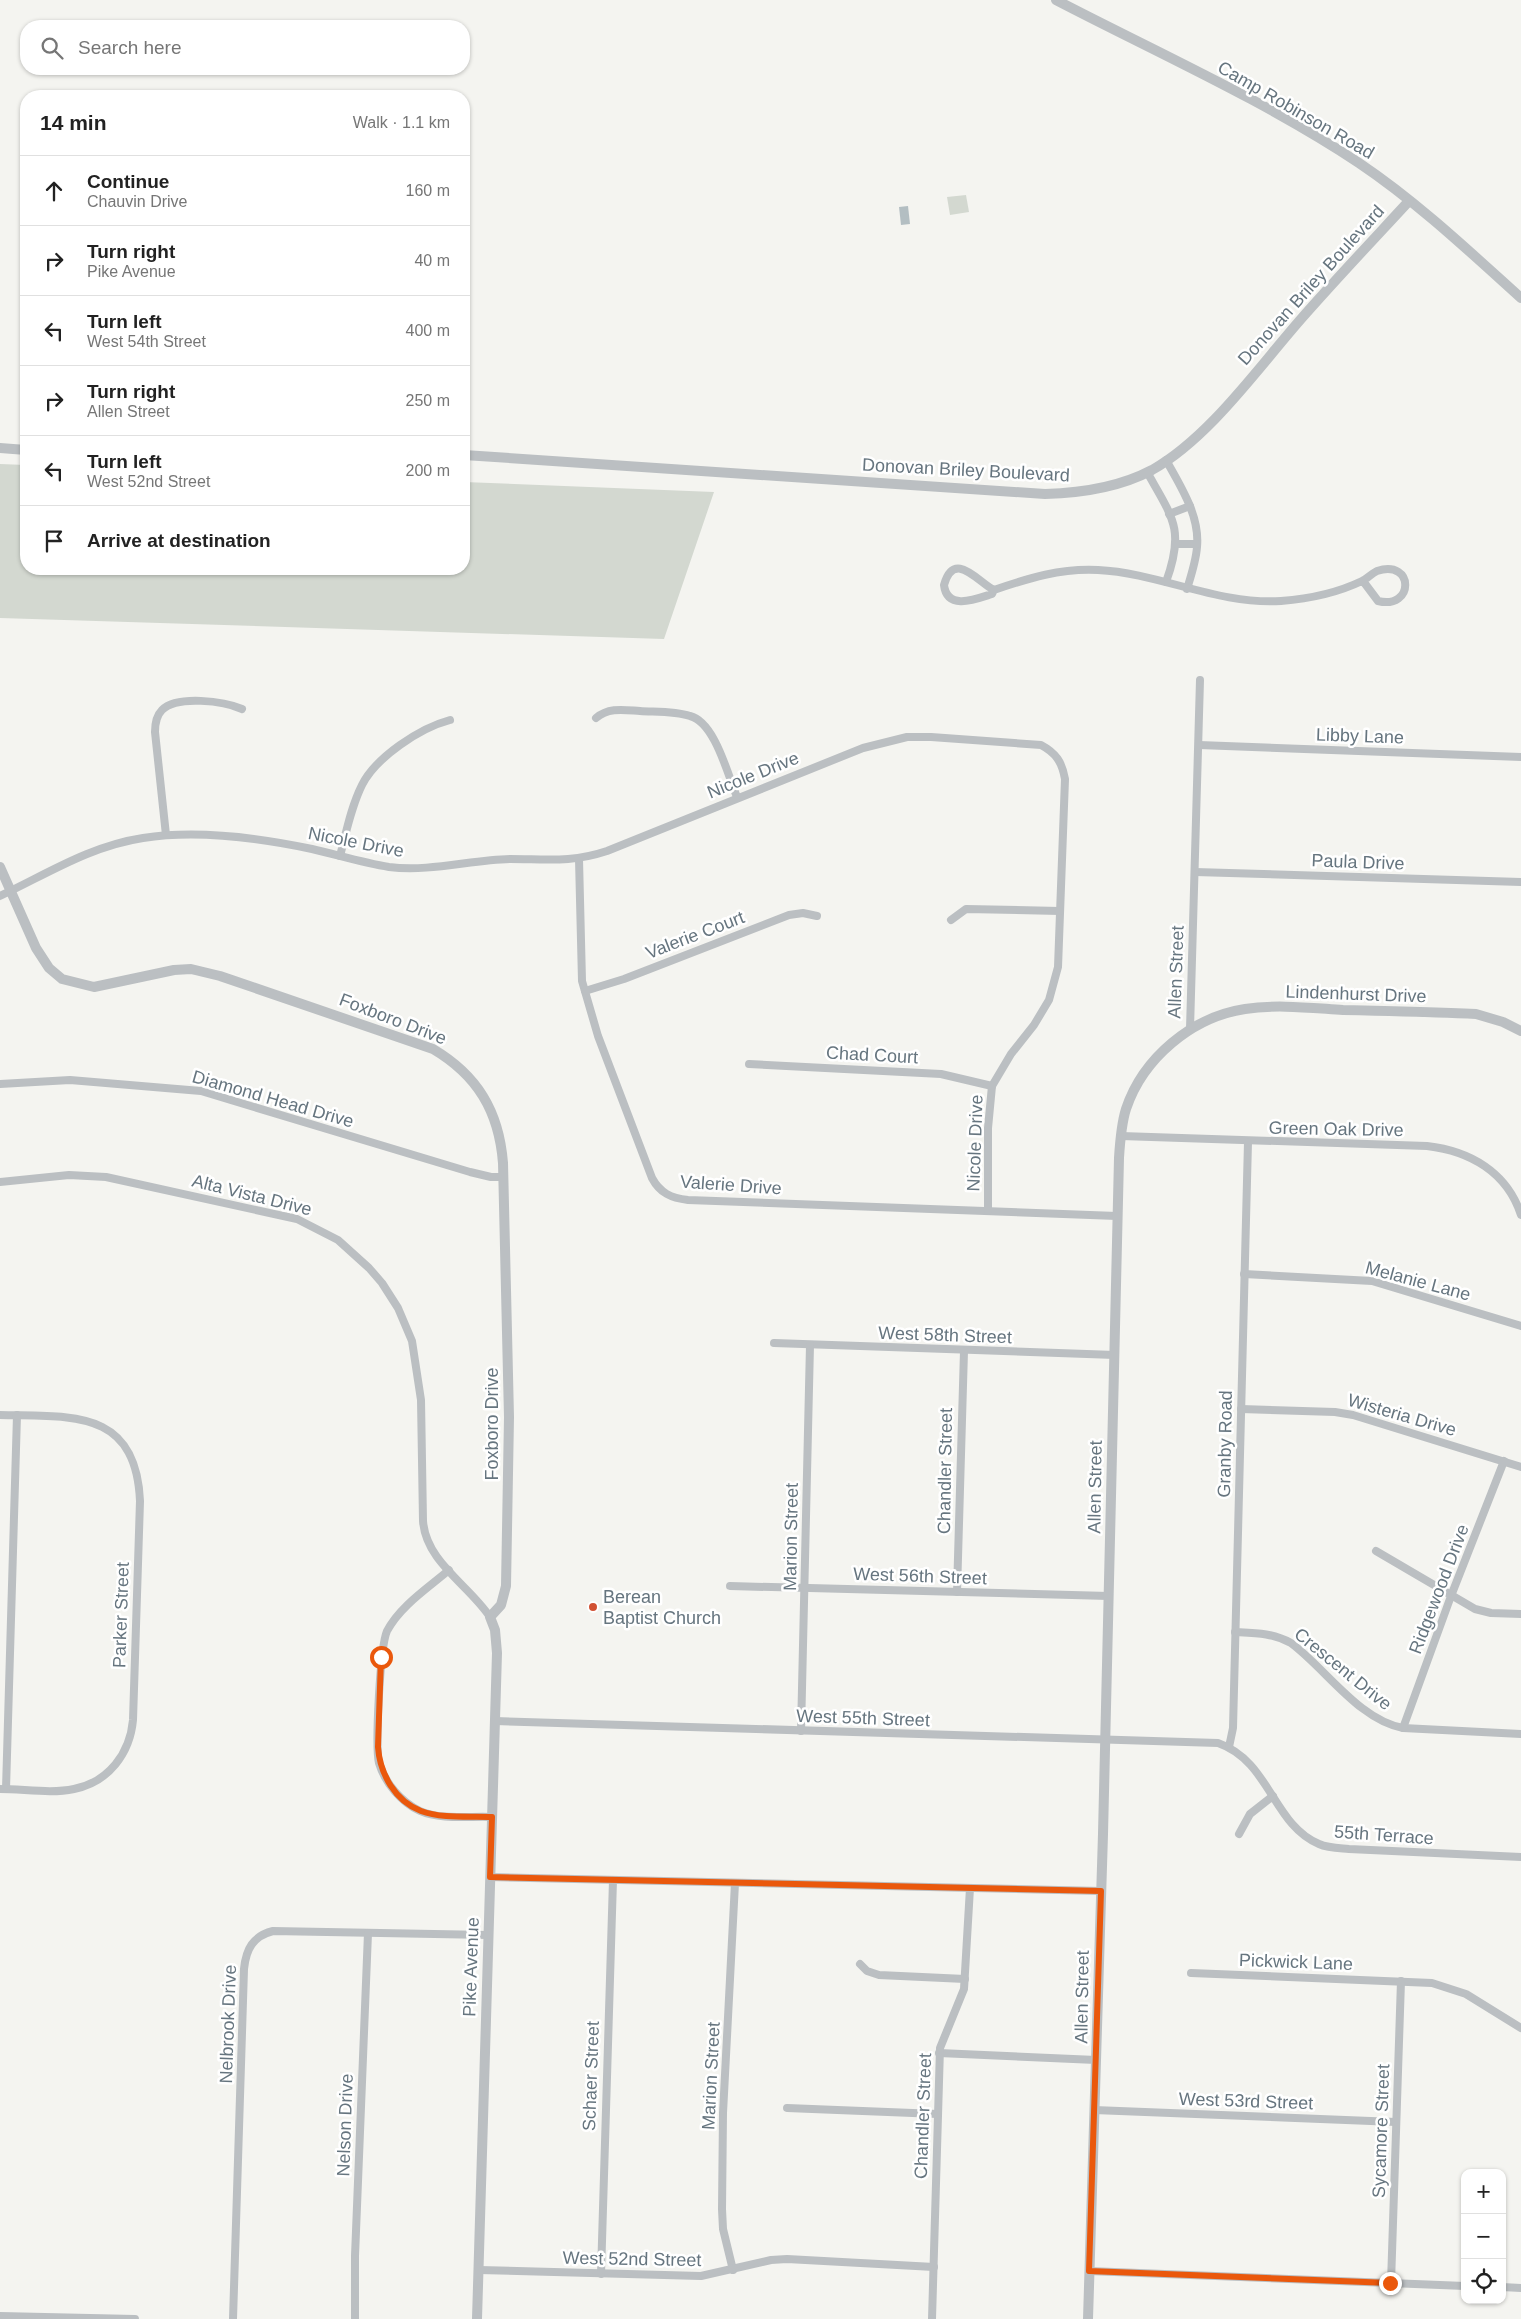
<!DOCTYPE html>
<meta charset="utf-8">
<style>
body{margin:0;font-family:Helvetica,sans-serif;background:#f2f2f2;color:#222}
.controls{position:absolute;right:15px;bottom:15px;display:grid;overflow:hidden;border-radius:10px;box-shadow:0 1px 4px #0004}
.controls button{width:45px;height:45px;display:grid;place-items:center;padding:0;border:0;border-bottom:1px solid #e0e0e0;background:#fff;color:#222;font:25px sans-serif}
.stop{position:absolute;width:15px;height:15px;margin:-11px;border:4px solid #ea580c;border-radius:50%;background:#fff}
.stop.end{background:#ea580c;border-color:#fff;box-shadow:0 1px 5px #0008}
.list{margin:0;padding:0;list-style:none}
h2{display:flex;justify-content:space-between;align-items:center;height:65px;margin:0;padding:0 20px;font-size:21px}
h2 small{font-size:16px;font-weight:400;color:#767676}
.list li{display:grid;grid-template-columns:32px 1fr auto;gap:15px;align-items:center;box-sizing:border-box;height:70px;padding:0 20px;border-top:1px solid #e0e0e0}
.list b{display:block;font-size:19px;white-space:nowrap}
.list p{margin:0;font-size:16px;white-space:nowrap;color:#767676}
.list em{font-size:16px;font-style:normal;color:#767676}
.icon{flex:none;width:28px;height:28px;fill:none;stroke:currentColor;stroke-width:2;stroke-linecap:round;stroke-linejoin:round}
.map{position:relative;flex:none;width:1521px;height:2319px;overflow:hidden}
.search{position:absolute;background:#fff;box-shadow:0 1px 4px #0004;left:20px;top:20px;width:450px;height:55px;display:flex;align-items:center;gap:12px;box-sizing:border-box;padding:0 18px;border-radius:20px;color:#767676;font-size:19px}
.panel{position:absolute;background:#fff;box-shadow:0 1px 4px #0004;left:20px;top:90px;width:450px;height:485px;border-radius:20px}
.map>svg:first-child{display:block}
.green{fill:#d3d8d0}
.water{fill:#b3bec2}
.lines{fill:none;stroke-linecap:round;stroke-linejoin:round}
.minor{stroke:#bbbfc2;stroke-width:8}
.tertiary{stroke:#bbbfc2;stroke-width:10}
.route{stroke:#ea580c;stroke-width:6}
.poi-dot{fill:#d15133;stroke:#fff;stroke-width:2}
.labels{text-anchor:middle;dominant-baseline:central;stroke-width:5;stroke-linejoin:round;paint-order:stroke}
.street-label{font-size:18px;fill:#66757f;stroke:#fff}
.poi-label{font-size:18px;fill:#66757f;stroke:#fff;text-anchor:start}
</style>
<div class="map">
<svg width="1521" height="2319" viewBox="0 0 1521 2319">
<rect width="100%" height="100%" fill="#f4f4f0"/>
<g class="green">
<polygon points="966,195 969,212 950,215 947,197"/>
<polygon points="0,464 26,465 26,569 464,569 464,482 714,492 664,639 0,618"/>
</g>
<polygon class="water" points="908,206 910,224 901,225 899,207"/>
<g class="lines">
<g class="minor">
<path d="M1166,460C1181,487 1200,516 1197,547C1196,561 1191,576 1187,589"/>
<path d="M1147,472C1173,518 1185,530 1166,582"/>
<polyline points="1169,514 1190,506"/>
<polyline points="1176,544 1197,544"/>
<path d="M994,590C978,582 954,549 944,585C947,611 976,599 992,594L994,590C1029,578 1061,568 1098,570C1160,573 1217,605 1281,601C1307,599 1337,593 1362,581C1367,579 1371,574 1377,571C1415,559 1414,610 1378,601L1363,581"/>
<path d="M596,718C609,707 624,710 640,711C656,712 675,711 690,716C715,722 728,776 737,797"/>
<polyline points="1199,745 1521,757"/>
<path d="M166,835L155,732C155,724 156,716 162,710C177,695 224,701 242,709"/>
<path d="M340,856C346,833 351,807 362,785C376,757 420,728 450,720"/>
<path d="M579,859L582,981L598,1036L652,1178C660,1193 671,1198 688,1200L1117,1216"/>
<polyline points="1195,872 1521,882"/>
<path d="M0,896C47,874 90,846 143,838C195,830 260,838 312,849C338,855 363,863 389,867C430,872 470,860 510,859C546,859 571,863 607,851L863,748L907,737H931L1041,745C1056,753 1062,762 1065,779L1058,967L1049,1000L1034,1025L1011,1054L992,1086L988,1128V1211"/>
<polyline points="951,920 966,909 1060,911"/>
<polyline points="585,991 624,979 789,915 803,913 817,916"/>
<polyline points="1190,1029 1200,680"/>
<polyline points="749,1064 941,1074 992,1086"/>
<polyline points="0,1084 70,1080 201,1091 470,1172 491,1177 503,1177"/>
<path d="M1121,1136L1427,1146C1470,1151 1507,1172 1521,1215"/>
<path d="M0,1182L69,1175L106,1177L297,1219L338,1240L369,1268L382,1283L398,1308L412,1341L421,1400L423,1521C426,1562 469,1585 490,1617"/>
<polyline points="1244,1274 1372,1281 1521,1326"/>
<polyline points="774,1343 1115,1355"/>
<polyline points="1241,1409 1335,1412 1353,1415 1521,1467"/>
<path d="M0,1415C71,1417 136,1408 140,1501L133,1720C130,1753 109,1782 74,1789C51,1794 24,1789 0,1789"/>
<polyline points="1376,1551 1475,1609 1491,1613 1521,1614"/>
<path d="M449,1570C428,1588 400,1606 387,1631C380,1647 375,1746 379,1763C385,1783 401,1802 420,1811C440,1820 470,1816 492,1817"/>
<polyline points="730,1586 1109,1596"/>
<polyline points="957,1592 964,1351"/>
<path d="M1235,1632C1256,1633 1273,1633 1291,1643C1326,1669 1359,1720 1403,1728L1521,1734"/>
<path d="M495,1721L1218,1743C1270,1761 1273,1825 1319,1844C1328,1848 1338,1848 1349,1849L1521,1857"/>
<polyline points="1403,1728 1451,1596 1504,1461"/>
<polyline points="801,1731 810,1345"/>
<polyline points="1229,1747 1233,1728 1248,1142"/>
<polyline points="6,1789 17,1415"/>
<polyline points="1239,1834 1250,1814 1273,1796"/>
<polyline points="490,1877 1101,1891"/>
<polyline points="860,1964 867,1971 879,1975 965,1979"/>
<polyline points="1191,1973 1432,1983 1466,1994 1521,2028"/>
<polyline points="939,2053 1096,2060"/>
<polyline points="787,2108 938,2114"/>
<polyline points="1094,2110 1396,2122"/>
<polyline points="479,2270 701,2276 771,2260 787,2259 934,2267"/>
<polyline points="733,2270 723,2229 722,2209 723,2113 735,1883"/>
<polyline points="1089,2271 1465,2286"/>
<polyline points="601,2274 613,1880"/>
<polyline points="1391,2283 1401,1981"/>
<polyline points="1502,2287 1521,2288"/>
<polyline points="0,2316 135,2319"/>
<path d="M233,2319L244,1969C246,1949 253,1936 273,1931L488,1935"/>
<polyline points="355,2319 355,2256 368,1933"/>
<polyline points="932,2319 940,2048 964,1989 970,1888"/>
</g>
<g class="tertiary">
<path d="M1056,0C1158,53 1264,100 1359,163C1417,202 1469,251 1521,298"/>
<polyline points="0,448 26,450"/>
<path d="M464,455L1045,494C1081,493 1120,487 1152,470C1209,438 1258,368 1301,319C1336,279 1373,240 1409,201"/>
<path d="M0,867L36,948L49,968L62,979L94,987L174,970L191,969L220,976L433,1049C477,1075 499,1111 503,1163L509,1417L506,1586L501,1605L490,1617L495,1630L497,1653L477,2319"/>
<path d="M1088,2319L1103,1834L1119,1158C1120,1142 1121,1125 1126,1109C1143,1058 1192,1017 1245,1009C1277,1004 1311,1008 1343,1010C1388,1011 1432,1012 1476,1014L1503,1022L1521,1031"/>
</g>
</g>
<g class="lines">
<path class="route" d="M381,1657L378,1747C380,1774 395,1801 421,1811C442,1819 470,1816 492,1817L490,1877L1101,1891L1089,2271L1390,2283"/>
</g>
<circle class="poi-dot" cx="593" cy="1607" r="5"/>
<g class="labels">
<g class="street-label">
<text transform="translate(1296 110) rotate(30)">Camp Robinson Road</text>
<text transform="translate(1311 285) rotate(-48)">Donovan Briley Boulevard</text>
<text transform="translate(966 470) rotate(3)">Donovan Briley Boulevard</text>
<text transform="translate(1360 736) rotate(2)">Libby Lane</text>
<text transform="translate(753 775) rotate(-22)">Nicole Drive</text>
<text transform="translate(356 842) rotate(11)">Nicole Drive</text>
<text transform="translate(1358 862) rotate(2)">Paula Drive</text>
<text transform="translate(695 935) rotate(-21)">Valerie Court</text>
<text transform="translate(1176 972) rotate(-88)">Allen Street</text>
<text transform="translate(1356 994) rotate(2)">Lindenhurst Drive</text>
<text transform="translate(393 1019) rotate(21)">Foxboro Drive</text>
<text transform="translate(872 1055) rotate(3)">Chad Court</text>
<text transform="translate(273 1099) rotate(16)">Diamond Head Drive</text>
<text transform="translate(1336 1129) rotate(1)">Green Oak Drive</text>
<text transform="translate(975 1143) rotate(-88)">Nicole Drive</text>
<text transform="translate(731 1185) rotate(4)">Valerie Drive</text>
<text transform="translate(252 1195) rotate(14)">Alta Vista Drive</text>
<text transform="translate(1418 1281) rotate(15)">Melanie Lane</text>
<text transform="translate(945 1335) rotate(2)">West 58th Street</text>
<text transform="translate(1402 1415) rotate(16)">Wisteria Drive</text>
<text transform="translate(492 1424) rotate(-90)">Foxboro Drive</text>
<text transform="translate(1225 1444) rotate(-89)">Granby Road</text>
<text transform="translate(945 1471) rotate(-89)">Chandler Street</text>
<text transform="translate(1095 1487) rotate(-89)">Allen Street</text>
<text transform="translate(791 1537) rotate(-89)">Marion Street</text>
<text transform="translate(920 1576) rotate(2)">West 56th Street</text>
<text transform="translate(1439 1589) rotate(-69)">Ridgewood Drive</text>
<text transform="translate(121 1615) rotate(-88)">Parker Street</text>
<text transform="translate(1343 1669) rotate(39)">Crescent Drive</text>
<text transform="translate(863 1718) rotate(2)">West 55th Street</text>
<text transform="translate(1384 1835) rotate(4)">55th Terrace</text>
<text transform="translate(1296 1962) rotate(2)">Pickwick Lane</text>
<text transform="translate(471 1967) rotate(-88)">Pike Avenue</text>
<text transform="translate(1082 1997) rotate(-89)">Allen Street</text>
<text transform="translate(228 2024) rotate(-88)">Nelbrook Drive</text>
<text transform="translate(591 2076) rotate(-88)">Schaer Street</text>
<text transform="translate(711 2076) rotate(-87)">Marion Street</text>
<text transform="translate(1246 2101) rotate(2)">West 53rd Street</text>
<text transform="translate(923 2116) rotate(-88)">Chandler Street</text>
<text transform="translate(345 2125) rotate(-88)">Nelson Drive</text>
<text transform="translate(1381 2131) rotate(-88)">Sycamore Street</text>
<text transform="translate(632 2259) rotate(1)">West 52nd Street</text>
</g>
<g class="poi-label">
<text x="603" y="1597">Berean<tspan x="603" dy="21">Baptist Church</tspan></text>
</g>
</g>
</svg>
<div class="controls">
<button>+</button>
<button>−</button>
<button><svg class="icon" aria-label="locate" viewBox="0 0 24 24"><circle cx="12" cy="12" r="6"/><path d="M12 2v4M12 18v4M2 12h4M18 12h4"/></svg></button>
</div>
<div class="stop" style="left:381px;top:1657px"></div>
<div class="stop end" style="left:1390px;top:2283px"></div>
<div class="search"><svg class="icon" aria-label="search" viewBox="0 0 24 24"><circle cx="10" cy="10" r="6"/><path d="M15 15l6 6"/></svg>Search here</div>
<section class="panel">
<h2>14 min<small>Walk · 1.1 km</small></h2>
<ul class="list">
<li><svg class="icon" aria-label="ahead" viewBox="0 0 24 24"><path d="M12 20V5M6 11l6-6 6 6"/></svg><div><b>Continue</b><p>Chauvin Drive</p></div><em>160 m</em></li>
<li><svg class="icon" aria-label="right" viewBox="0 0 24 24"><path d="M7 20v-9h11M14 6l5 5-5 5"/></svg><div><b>Turn right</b><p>Pike Avenue</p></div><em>40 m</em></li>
<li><svg class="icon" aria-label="left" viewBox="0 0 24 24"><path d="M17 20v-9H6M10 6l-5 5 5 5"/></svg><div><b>Turn left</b><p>West 54th Street</p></div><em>400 m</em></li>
<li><svg class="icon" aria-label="right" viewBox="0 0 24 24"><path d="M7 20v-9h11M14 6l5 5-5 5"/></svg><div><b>Turn right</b><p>Allen Street</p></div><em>250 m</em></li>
<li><svg class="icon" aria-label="left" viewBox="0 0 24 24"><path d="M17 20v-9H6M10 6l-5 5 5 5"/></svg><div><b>Turn left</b><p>West 52nd Street</p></div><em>200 m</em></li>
<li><svg class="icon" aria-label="arrive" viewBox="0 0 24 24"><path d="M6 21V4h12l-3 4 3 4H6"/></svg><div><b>Arrive at destination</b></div></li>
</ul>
</section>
</div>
